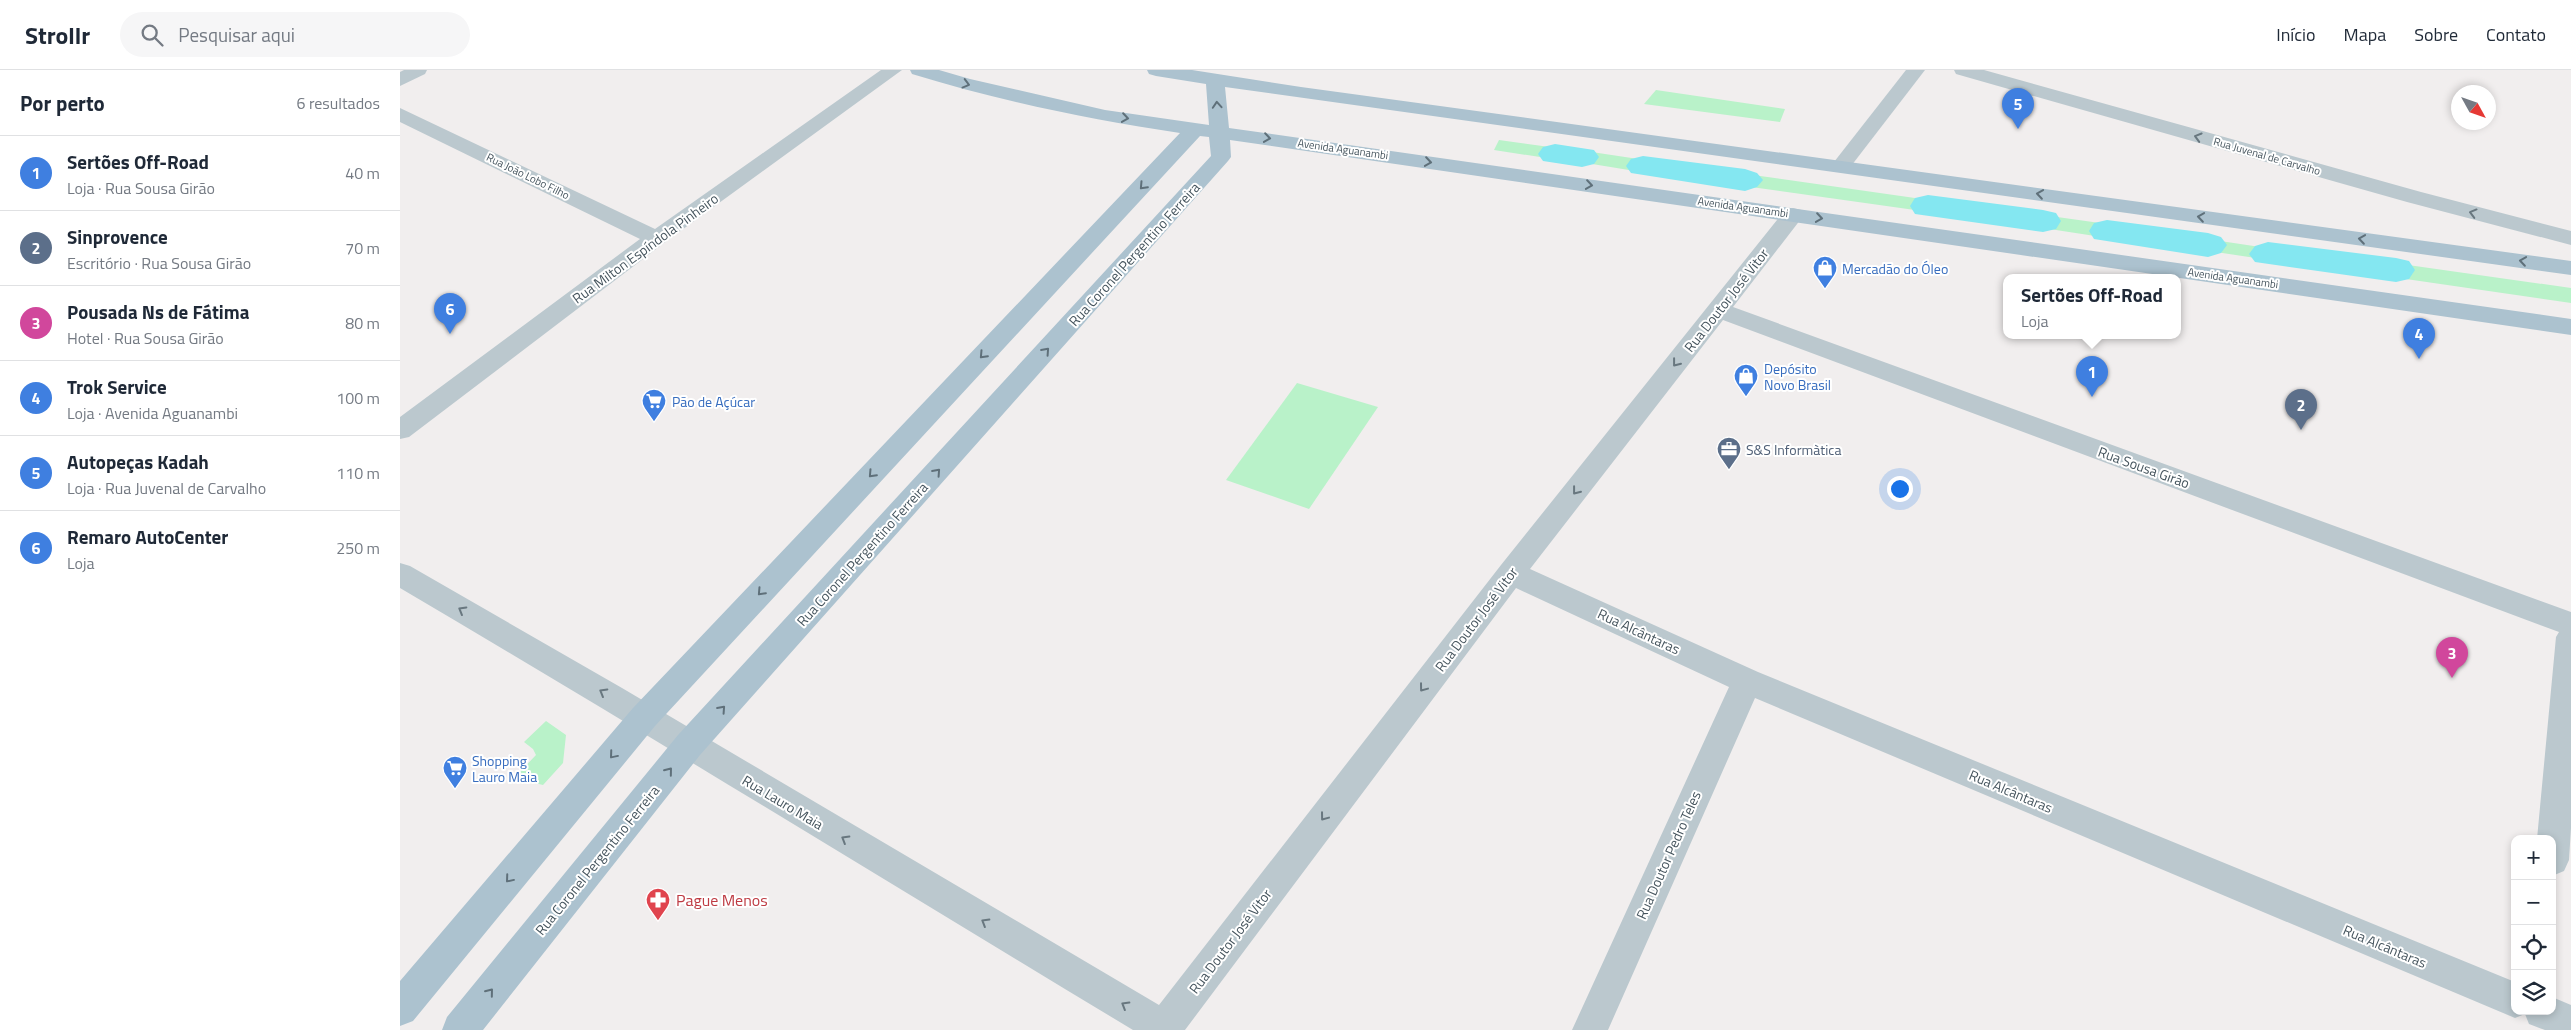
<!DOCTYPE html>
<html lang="pt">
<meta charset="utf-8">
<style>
body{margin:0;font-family:"Titillium Web",sans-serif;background:#f6f6f7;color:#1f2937}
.controls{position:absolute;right:15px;bottom:15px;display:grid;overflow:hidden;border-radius:10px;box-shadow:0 2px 8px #0003}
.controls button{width:45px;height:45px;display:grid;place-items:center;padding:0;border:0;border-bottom:1px solid #e0e1e3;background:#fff;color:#1f2937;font:25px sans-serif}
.compass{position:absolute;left:2051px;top:15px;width:45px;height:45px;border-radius:50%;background:#fff;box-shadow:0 2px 8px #0003;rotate:130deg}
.you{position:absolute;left:1499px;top:418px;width:18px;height:18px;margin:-12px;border:4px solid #fff;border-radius:50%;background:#1a73e8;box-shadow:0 0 0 8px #1a73e833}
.badge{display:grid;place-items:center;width:32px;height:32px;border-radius:50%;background:#d93025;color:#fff;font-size:16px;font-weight:700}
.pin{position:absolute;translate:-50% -41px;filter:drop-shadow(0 1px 2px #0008)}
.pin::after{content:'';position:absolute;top:26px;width:18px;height:15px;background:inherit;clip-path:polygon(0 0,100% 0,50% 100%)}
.popup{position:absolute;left:1603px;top:204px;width:178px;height:65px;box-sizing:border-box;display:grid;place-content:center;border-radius:10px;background:#fff;filter:drop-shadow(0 1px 4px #0005);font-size:16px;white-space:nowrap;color:#747a83}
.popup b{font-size:19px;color:#1f2937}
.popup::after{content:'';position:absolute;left:50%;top:100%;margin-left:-10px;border:10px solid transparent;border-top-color:#fff}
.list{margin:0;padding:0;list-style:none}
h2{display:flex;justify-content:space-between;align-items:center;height:65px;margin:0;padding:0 20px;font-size:21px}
h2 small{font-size:16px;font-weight:400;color:#747a83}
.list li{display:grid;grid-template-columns:32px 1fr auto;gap:15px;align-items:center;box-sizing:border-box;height:75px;padding:0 20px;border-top:1px solid #e0e1e3}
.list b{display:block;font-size:19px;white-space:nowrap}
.list p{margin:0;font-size:16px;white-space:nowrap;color:#747a83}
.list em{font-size:16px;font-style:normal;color:#747a83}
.icon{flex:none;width:28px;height:28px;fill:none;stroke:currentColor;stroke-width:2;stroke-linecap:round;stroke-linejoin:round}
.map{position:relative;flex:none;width:2171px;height:960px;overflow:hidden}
header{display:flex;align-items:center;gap:30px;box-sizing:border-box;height:70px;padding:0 25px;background:#fff;border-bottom:1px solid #e0e1e3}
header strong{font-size:24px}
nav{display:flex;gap:28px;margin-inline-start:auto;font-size:18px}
.search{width:350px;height:45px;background:#f6f6f7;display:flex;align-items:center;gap:12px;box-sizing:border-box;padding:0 18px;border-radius:28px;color:#747a83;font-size:19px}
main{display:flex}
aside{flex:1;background:#fff}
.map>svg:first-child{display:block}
.green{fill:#b9f2c9}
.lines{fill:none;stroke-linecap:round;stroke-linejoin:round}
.canal{fill:#84e7f1;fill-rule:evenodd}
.minor{fill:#bbc8ce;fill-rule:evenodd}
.major{fill:#acc2cf;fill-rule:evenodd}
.oneway{stroke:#5f707a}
.oneway2{stroke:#68777f}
.labels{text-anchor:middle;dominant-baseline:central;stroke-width:4;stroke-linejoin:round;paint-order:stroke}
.far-street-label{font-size:11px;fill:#45545d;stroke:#fff}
.street-label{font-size:14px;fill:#45545d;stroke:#fff}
.shop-label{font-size:14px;fill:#366cbe;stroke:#fff;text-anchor:start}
.service-label{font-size:14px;fill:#4e5e75;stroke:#fff;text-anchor:start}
.near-health-label{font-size:16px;fill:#be3a42;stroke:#fff;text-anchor:start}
</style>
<header>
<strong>Strollr</strong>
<div class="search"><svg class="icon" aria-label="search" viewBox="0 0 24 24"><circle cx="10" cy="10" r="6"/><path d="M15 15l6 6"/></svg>Pesquisar aqui</div>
<nav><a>Início</a><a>Mapa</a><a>Sobre</a><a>Contato</a></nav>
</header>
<main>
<aside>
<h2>Por perto<small>6 resultados</small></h2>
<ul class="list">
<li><span class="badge" style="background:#3f7fe0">1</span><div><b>Sertões Off-Road</b><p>Loja · Rua Sousa Girão</p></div><em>40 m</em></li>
<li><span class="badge" style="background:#5c6f8a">2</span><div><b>Sinprovence</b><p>Escritório · Rua Sousa Girão</p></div><em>70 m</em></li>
<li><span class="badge" style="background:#d1479c">3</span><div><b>Pousada Ns de Fátima</b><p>Hotel · Rua Sousa Girão</p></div><em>80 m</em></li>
<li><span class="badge" style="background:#3f7fe0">4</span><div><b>Trok Service</b><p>Loja · Avenida Aguanambi</p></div><em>100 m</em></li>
<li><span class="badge" style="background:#3f7fe0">5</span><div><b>Autopeças Kadah</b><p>Loja · Rua Juvenal de Carvalho</p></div><em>110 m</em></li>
<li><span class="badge" style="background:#3f7fe0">6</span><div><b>Remaro AutoCenter</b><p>Loja</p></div><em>250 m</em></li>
</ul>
</aside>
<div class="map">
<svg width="2171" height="960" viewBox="0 0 2171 960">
<rect width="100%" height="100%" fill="#f1eeee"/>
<g class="green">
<polygon points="1256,20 1385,39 1380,52 1244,34"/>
<polygon points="1099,70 1157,78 1153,89 1094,80"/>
<polygon points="1185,81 1245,90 1241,102 1180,92"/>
<polygon points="1346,104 1529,130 1529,142 1344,116"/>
<polygon points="1643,145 1707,154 1708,168 1643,158"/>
<polygon points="1807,169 1867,178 1869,190 1809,181"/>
<polygon points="1994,193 2171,218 2171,233 1999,208"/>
<polygon points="897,313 978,337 909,439 826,410"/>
<polygon points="146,651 166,665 163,693 143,715 114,708 136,685 133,679 124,672"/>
</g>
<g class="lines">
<g class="canal">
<polygon points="1155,74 1194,80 1199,87 1194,94 1182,97 1143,91 1138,84 1143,77"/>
<polygon points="1243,86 1345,99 1357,103 1363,110 1357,117 1345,121 1231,103 1226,96 1231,89"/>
<polygon points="1528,125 1643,140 1656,143 1661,151 1656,159 1643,162 1515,144 1510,136 1515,128"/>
<polygon points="1707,150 1808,163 1821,167 1827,175 1821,183 1808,187 1694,169 1689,161 1694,153"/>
<polygon points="1868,172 1996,188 2009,191 2015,200 2009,209 1996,212 1855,192 1849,184 1855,176"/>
</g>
<g class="minor">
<polygon points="4,0 27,0 25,4 0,16 0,2"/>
<polygon points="481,0 502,0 264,173 9,367 0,369 0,347 240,169 0,52 0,38 255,159"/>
<polygon points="1506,0 1525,0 1448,100 1441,102 1434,100 1431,96 1434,92"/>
<polygon points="1554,0 1584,0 2021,122 2171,161 2171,175 2007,132 1556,4"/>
<path d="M1393,138L1401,140L1404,145L1333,237L2171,542V758L2169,790L2164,801L2152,806V769H2137L2156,567L2159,562L1323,250L1130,499L1358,602L2115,912V941H2152V927L2171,935V960H2145L2129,954L2125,944L2115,948L1355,628L1208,960H1172L1329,617L1116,518L785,960H733C489,813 246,663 0,518V493L10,496L222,618L759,935L1101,495L1385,140Z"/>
</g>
<path class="major" d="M510,0H539L570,9L705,40L809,55L806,14L756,6L749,4L747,0H792L901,17L2171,191V205L825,17L829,58L2171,249V265L830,70L831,87L828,91L300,685L83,960H42L47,947L278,665L811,86L809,67L800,66L255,656L13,951L0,956V911L233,638L780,63C690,50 600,31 512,4Z"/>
</g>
<defs><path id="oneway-chevron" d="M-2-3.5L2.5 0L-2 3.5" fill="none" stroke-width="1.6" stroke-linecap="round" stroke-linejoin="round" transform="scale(1.25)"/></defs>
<g class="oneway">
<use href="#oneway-chevron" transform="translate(566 14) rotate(15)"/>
<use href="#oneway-chevron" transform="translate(817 35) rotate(-94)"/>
<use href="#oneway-chevron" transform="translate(725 48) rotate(8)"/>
<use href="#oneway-chevron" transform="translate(867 68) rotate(8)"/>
<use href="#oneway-chevron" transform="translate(1028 92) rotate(8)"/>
<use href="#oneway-chevron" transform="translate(1189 115) rotate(8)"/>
<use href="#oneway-chevron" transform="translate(743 116) rotate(133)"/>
<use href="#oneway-chevron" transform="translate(1640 124) rotate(-172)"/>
<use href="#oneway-chevron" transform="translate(1801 147) rotate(-172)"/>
<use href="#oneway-chevron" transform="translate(1419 148) rotate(8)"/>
<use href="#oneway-chevron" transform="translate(1962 169) rotate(-172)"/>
<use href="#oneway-chevron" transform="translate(2123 191) rotate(-172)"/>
<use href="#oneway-chevron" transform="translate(646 281) rotate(-48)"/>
<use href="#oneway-chevron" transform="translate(583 285) rotate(133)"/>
<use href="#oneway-chevron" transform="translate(537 402) rotate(-48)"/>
<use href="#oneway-chevron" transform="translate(472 404) rotate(133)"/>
<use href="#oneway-chevron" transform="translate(361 522) rotate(133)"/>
<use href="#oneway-chevron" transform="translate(322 639) rotate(-48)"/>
<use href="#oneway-chevron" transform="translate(213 685) rotate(130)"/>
<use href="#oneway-chevron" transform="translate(269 701) rotate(-51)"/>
<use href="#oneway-chevron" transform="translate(109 809) rotate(130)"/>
<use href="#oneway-chevron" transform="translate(90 922) rotate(-51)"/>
</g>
<g class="oneway2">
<use href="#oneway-chevron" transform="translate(1798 67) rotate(-164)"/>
<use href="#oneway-chevron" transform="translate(2073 143) rotate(-165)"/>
<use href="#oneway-chevron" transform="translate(1276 293) rotate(128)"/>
<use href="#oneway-chevron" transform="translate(1176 421) rotate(128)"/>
<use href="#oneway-chevron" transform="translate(62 540) rotate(-150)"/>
<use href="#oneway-chevron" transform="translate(1023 618) rotate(127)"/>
<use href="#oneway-chevron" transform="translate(203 622) rotate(-150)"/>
<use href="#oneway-chevron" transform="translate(924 747) rotate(127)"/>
<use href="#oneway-chevron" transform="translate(445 769) rotate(-149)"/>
<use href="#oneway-chevron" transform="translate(585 852) rotate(-149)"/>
<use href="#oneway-chevron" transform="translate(725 935) rotate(-149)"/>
</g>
<defs>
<symbol id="shop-pin" viewBox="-11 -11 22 30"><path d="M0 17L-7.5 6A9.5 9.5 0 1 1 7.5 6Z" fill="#3f7fe0" stroke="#fff"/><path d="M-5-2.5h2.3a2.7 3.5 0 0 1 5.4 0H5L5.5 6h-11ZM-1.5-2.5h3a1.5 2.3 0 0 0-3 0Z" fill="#fff"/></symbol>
<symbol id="supermarket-pin" viewBox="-11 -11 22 30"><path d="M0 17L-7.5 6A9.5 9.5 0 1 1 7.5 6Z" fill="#3f7fe0" stroke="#fff"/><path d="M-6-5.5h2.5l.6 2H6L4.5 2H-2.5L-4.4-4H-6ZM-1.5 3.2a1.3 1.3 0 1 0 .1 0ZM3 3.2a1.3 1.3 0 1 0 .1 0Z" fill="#fff"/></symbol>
<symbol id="office-pin" viewBox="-11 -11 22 30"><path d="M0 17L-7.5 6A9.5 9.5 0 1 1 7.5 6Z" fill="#5c6f8a" stroke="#fff"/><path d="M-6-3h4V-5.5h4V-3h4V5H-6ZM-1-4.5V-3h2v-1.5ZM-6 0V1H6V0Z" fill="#fff"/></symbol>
<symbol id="pharmacy-pin" viewBox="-11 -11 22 30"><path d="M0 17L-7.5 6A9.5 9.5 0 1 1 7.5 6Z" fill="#e0444e" stroke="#fff"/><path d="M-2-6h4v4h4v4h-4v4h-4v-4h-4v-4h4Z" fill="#fff"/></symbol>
</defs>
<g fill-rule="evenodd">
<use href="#shop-pin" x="1411" y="184" width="28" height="38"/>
<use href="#shop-pin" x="1332" y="292" width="28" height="38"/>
<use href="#supermarket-pin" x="240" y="317" width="28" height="38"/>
<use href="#office-pin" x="1315" y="365" width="28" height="38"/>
<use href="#supermarket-pin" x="41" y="684" width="28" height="38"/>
<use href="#pharmacy-pin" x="244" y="816" width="28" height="38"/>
</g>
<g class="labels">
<g class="far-street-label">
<text transform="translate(943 79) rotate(8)">Avenida Aguanambi</text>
<text transform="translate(1867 86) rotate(16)">Rua Juvenal de Carvalho</text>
<text transform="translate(128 106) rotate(26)">Rua João Lobo Filho</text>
<text transform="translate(1343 137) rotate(8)">Avenida Aguanambi</text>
<text transform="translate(1833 208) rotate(8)">Avenida Aguanambi</text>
</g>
<g class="street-label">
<text transform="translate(245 178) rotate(-36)">Rua Milton Espíndola Pinheiro</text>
<text transform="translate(734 184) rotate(-48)">Rua Coronel Pergentino Ferreira</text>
<text transform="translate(1326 230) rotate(-52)">Rua Doutor José Vitor</text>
<text transform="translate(1744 397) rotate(20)">Rua Sousa Girão</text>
<text transform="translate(462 484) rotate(-48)">Rua Coronel Pergentino Ferreira</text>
<text transform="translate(1076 549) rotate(-53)">Rua Doutor José Vitor</text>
<text transform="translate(1239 561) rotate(25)">Rua Alcântaras</text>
<text transform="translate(1611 721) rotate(23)">Rua Alcântaras</text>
<text transform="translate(383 732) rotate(31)">Rua Lauro Maia</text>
<text transform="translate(1268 785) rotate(-66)">Rua Doutor Pedro Teles</text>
<text transform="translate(197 790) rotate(-51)">Rua Coronel Pergentino Ferreira</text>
<text transform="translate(830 871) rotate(-53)">Rua Doutor José Vitor</text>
<text transform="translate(1985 876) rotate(23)">Rua Alcântaras</text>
</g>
<g class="shop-label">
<text x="1442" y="198">Mercadão do Óleo</text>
<text x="1364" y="298">Depósito<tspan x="1364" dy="16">Novo Brasil</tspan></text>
<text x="272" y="331">Pão de Açúcar</text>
<text x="72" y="690">Shopping<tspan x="72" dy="16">Lauro Maia</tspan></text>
</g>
<g class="service-label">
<text x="1346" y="379">S&amp;S Informàtica</text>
</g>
<g class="near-health-label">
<text x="276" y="830">Pague Menos</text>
</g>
</g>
</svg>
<div class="controls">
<button>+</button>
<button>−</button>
<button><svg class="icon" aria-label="locate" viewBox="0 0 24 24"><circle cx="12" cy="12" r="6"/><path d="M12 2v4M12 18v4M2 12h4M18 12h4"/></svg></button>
<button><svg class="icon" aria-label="layers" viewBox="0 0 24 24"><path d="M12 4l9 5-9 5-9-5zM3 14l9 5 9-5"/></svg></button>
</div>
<svg class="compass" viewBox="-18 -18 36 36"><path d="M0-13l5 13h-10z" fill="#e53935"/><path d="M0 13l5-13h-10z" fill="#747a83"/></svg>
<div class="you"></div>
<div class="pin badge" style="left:1692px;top:327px;background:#3f7fe0">1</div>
<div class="popup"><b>Sertões Off-Road</b>Loja</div>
<div class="pin badge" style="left:1901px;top:360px;background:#5c6f8a">2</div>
<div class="pin badge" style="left:2052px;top:608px;background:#d1479c">3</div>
<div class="pin badge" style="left:2019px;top:289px;background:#3f7fe0">4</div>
<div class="pin badge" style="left:1618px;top:59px;background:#3f7fe0">5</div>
<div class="pin badge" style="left:50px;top:264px;background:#3f7fe0">6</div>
</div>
</main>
